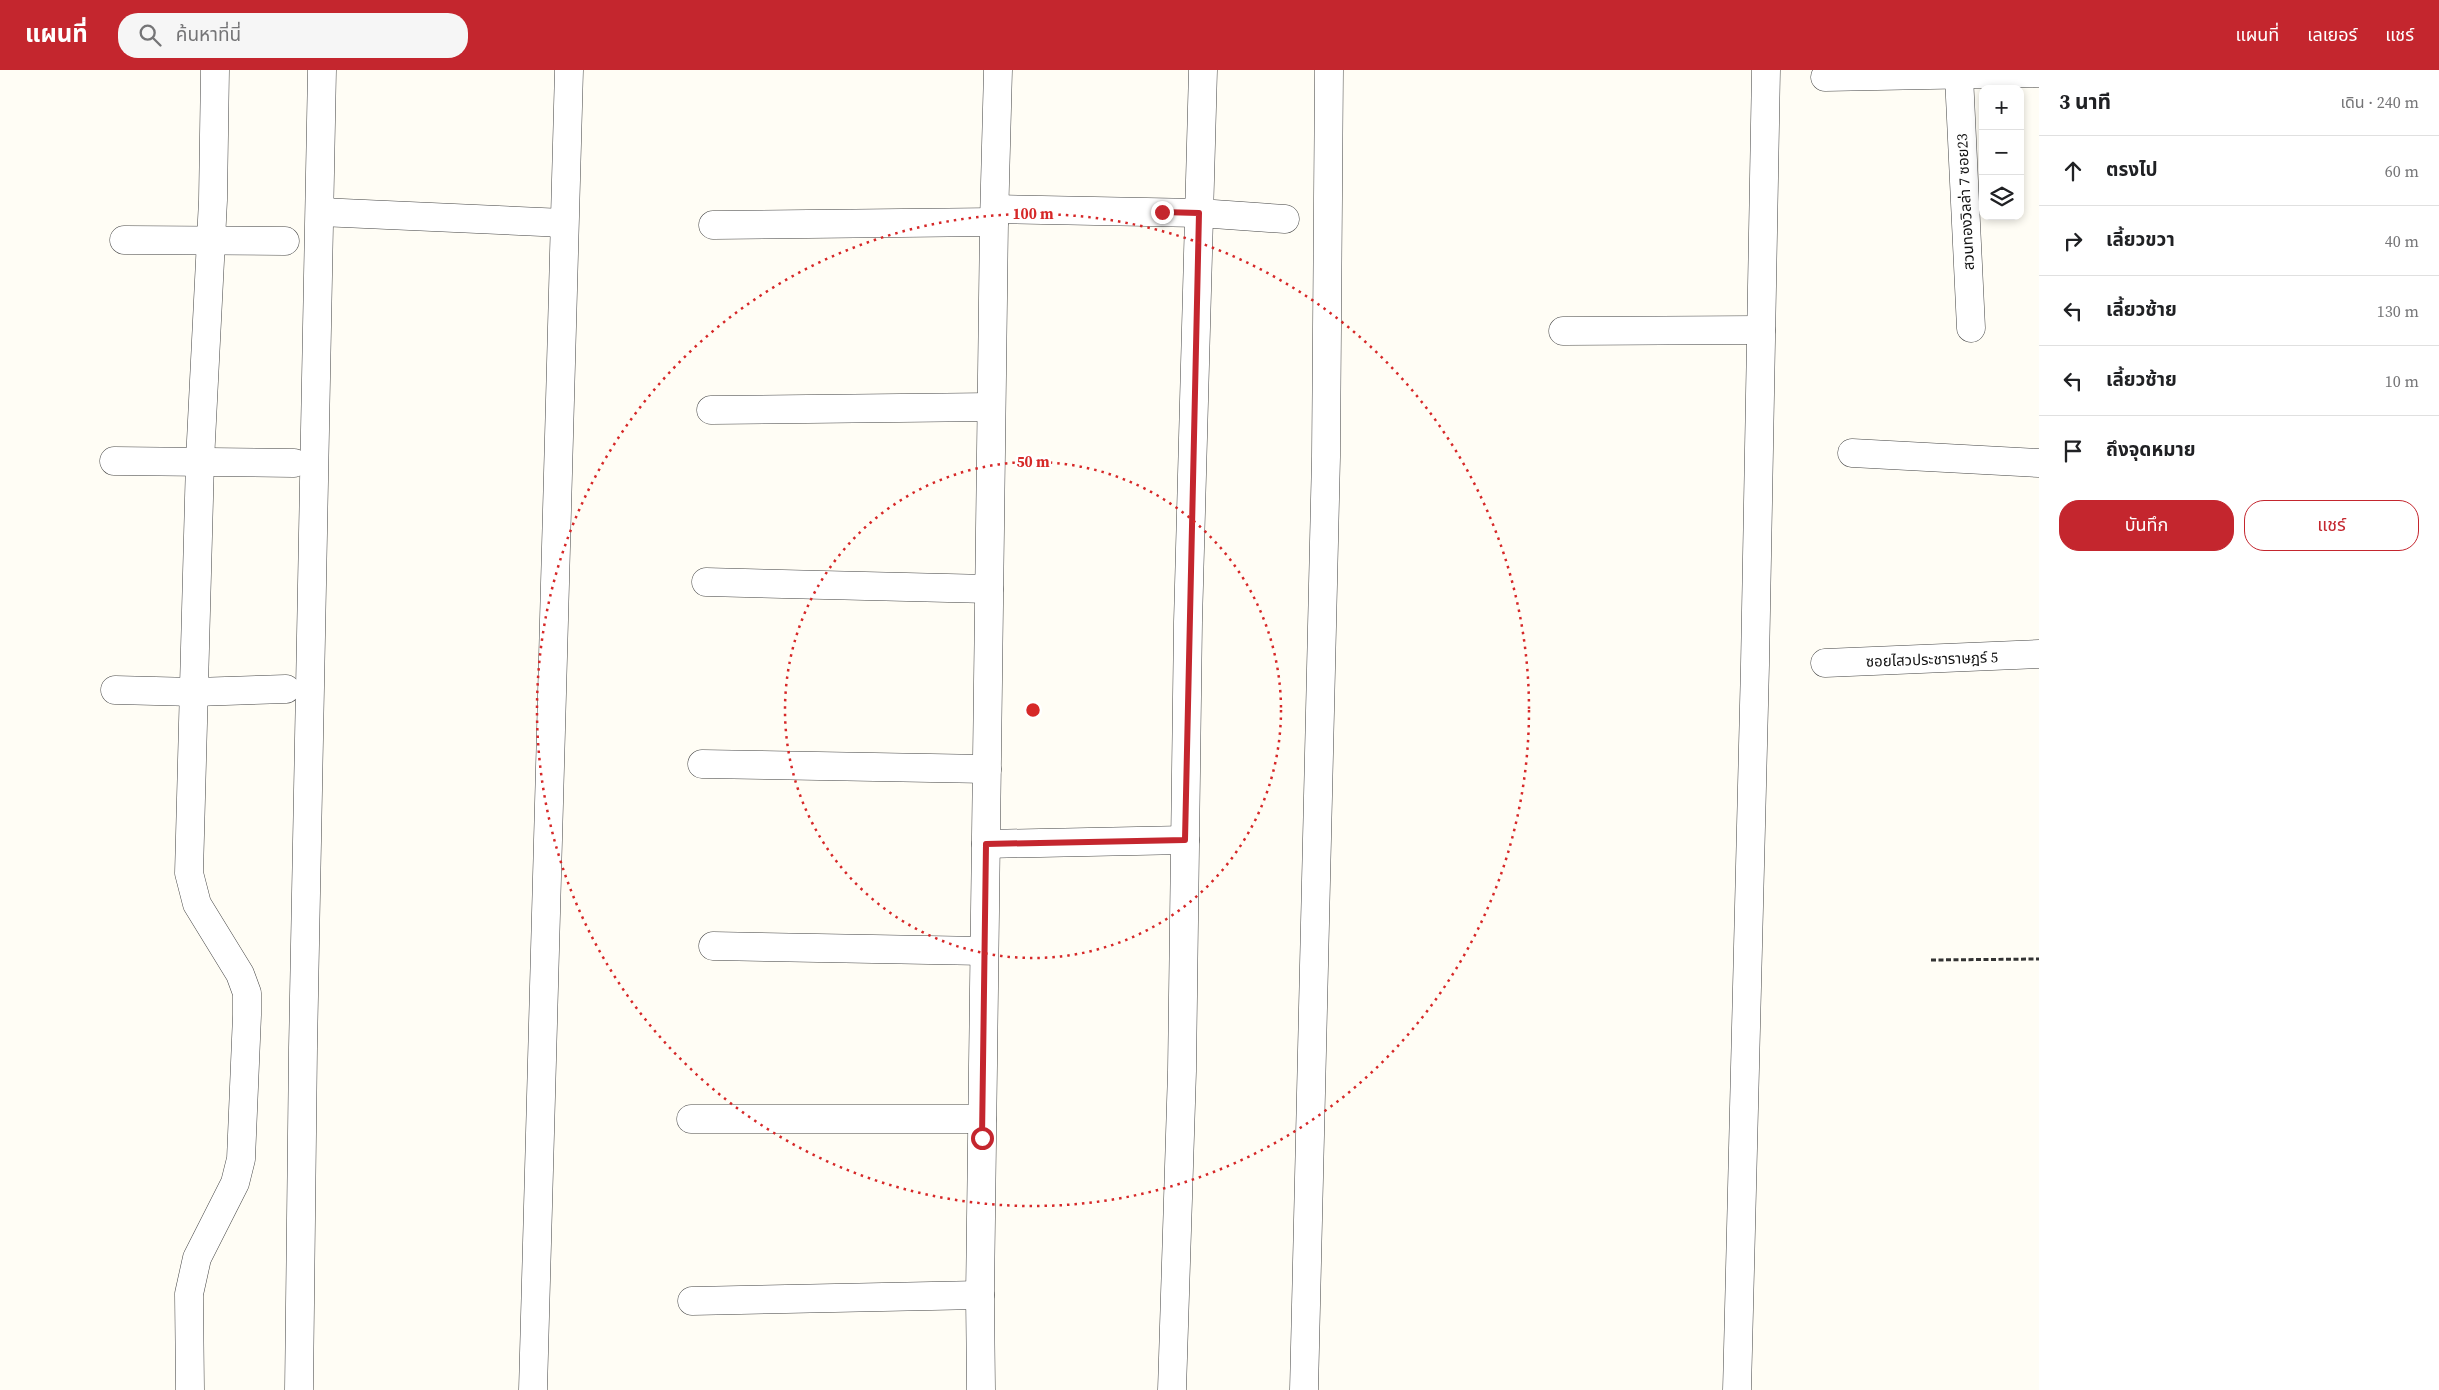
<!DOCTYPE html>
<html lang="th">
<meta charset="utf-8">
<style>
body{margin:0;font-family:"Source Serif 4","Noto Sans Thai",serif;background:#f6f6f6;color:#202124}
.controls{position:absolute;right:15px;top:15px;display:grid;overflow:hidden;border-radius:10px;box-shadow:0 2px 8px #0003}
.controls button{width:45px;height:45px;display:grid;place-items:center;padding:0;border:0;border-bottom:1px solid #e0e0e0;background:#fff;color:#202124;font:25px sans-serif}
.stop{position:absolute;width:15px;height:15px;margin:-11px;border:4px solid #c4262e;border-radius:50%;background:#fff}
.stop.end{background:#c4262e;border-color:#fff;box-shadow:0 1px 5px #0008}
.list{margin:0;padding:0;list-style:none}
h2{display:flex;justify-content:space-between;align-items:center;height:65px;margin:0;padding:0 20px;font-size:21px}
h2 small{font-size:16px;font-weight:400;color:#757577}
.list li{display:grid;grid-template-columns:32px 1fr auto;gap:15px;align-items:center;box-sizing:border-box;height:70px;padding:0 20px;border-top:1px solid #e0e0e0}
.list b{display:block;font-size:19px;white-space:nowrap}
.list em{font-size:16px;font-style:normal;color:#757577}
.actions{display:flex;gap:10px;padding:15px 20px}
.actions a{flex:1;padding:11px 0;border:1px solid #c4262e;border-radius:20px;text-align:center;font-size:18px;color:#c4262e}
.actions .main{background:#c4262e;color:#fff}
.icon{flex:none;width:28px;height:28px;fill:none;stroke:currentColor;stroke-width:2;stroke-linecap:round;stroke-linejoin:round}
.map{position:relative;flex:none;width:2039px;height:1320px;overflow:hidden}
header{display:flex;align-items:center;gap:30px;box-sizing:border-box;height:70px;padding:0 25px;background:#c4262e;color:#fff}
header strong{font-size:24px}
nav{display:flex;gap:28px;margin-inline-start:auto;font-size:18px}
.search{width:350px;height:45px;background:#f6f6f6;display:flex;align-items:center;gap:12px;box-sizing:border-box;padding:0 18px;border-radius:20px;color:#757577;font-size:19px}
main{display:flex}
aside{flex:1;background:#fff}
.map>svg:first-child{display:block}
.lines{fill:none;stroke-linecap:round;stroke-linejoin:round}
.minor-casing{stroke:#444;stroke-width:29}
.path{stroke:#333;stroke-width:3;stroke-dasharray:5 2.5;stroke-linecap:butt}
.minor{stroke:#fff;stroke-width:28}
.route{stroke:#c4262e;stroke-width:6}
.ring{fill:none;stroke:#d62828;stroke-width:2.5;stroke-dasharray:2.5 5}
.labels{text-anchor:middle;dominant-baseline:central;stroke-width:5;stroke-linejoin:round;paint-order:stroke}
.street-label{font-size:15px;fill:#111;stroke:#fff}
.centre{fill:#d62828;stroke:#fff;stroke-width:2.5}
.ring-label{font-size:15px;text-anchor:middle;font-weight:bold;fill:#d62828;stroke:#fff;stroke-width:5;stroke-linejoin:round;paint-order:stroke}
</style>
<header>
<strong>แผนที่</strong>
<div class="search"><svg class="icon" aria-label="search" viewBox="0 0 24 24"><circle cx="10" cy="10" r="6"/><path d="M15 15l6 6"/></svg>ค้นหาที่นี่</div>
<nav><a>แผนที่</a><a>เลเยอร์</a><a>แชร์</a></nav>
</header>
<main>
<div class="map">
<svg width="2039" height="1320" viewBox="0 0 2039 1320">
<rect width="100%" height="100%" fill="#fffdf5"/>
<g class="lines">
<defs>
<g id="minor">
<polyline points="1959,6 1971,258"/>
<polyline points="1825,7 2039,3"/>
<polyline points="995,139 1199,143 1285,149"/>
<polyline points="320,142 564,153"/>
<polyline points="713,155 994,152"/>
<polyline points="124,170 285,171"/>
<polyline points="1563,261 1761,260"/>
<polyline points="711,340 991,337"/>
<polyline points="1852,383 2039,393"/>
<polyline points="114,391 294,393"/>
<polyline points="706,512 989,519"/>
<polyline points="1825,593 2039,584"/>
<polyline points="115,620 195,622 286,619"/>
<polyline points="702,694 987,699"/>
<polyline points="986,774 1185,770"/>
<polyline points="713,876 984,881"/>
<polyline points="691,1049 982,1049"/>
<polyline points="692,1231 980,1225"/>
<polyline points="190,1320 189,1224 197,1188 235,1113 241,1089 247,945 247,923 240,904 197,834 189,803 200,391 213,130 215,0"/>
<polyline points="299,1320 303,978 322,0"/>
<polyline points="533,1320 569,0"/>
<polyline points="981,1320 980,1225 994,152 998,0"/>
<polyline points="1172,1320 1182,1001 1188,552 1203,0"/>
<polyline points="1304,1320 1326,387 1329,0"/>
<polyline points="1737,1320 1755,595 1766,0"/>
</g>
</defs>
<use href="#minor" class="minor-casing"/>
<polyline class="path" points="1931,890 2039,889"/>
<use href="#minor" class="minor"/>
</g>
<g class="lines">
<polyline class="route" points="982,1068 986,774 1185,770 1199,143 1162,142"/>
</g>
<g class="ring">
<circle cx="1033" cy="640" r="248"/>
<circle cx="1033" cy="640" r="496"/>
</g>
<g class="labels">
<g class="street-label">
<text transform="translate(1965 132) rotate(-93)">สวนทองวิลล่า 7 ซอย23</text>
<text transform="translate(1932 589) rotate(-2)">ซอยไสวประชาราษฎร์ 5</text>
</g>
</g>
<circle cx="1033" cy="640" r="8" class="centre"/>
<g class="ring-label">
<text x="1033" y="149">100 m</text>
<text x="1033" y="397">50 m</text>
</g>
</svg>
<div class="controls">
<button>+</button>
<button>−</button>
<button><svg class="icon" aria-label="layers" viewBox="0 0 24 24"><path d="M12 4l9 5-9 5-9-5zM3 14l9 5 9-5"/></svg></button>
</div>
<div class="stop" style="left:982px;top:1068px"></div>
<div class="stop end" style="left:1162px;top:142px"></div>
</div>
<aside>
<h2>3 นาที<small>เดิน · 240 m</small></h2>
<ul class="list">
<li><svg class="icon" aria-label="ahead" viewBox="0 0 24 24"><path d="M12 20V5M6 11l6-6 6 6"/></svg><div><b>ตรงไป</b></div><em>60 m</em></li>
<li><svg class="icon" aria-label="right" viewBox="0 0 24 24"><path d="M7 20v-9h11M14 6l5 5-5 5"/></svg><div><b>เลี้ยวขวา</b></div><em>40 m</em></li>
<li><svg class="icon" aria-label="left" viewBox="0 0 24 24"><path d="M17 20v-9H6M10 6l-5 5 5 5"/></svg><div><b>เลี้ยวซ้าย</b></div><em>130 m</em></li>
<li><svg class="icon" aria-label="left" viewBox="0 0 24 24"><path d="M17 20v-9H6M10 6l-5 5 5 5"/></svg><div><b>เลี้ยวซ้าย</b></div><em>10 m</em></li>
<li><svg class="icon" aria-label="arrive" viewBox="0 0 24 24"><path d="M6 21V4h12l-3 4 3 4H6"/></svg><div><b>ถึงจุดหมาย</b></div></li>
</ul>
<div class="actions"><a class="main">บันทึก</a><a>แชร์</a></div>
</aside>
</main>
